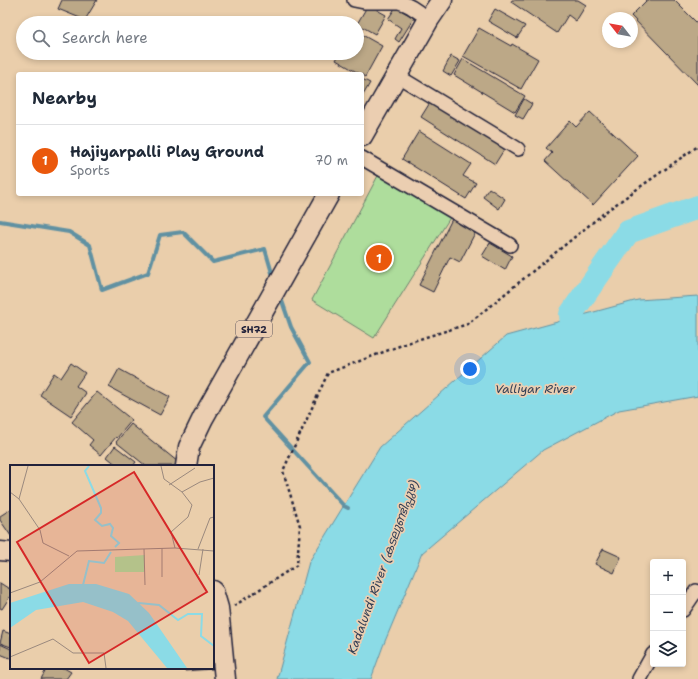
<!DOCTYPE html>
<meta charset="utf-8">
<style>
body{margin:0;font-family:"Shantell Sans","Noto Sans Malayalam",sans-serif;background:#f2f2f3;color:#1f2937}
.controls{position:absolute;right:12px;bottom:12px;display:grid;overflow:hidden;border-radius:4px;box-shadow:0 2px 6px #0003}
.controls button{width:36px;height:36px;display:grid;place-items:center;padding:0;border:0;border-bottom:1px solid #e0e1e3;background:#fff;color:#1f2937;font:20px sans-serif}
.compass{position:absolute;left:602px;top:12px;width:36px;height:36px;border-radius:50%;background:#fff;box-shadow:0 2px 6px #0003;rotate:301deg}
.you{position:absolute;left:470px;top:369px;width:14px;height:14px;margin:-10px;border:3px solid #fff;border-radius:50%;background:#1a73e8;box-shadow:0 0 0 6px #1a73e833}
.badge{display:grid;place-items:center;width:26px;height:26px;border-radius:50%;background:#ea580c;color:#fff;font-size:13px;font-weight:700}
.pin{position:absolute;translate:-50% -50%;border:2px solid #fff;box-shadow:0 1px 4px #0006}
.list{margin:0;padding:0;list-style:none}
h2{display:flex;justify-content:space-between;align-items:center;height:52px;margin:0;padding:0 16px;font-size:17px}
h2 small{font-size:13px;font-weight:400;color:#747a83}
.list li{display:grid;grid-template-columns:26px 1fr auto;gap:12px;align-items:center;box-sizing:border-box;height:72px;padding:0 16px;border-top:1px solid #e0e1e3}
.list b{display:block;font-size:15px;white-space:nowrap}
.list p{margin:0;font-size:13px;white-space:nowrap;color:#747a83}
.list em{font-size:13px;font-style:normal;color:#747a83}
.icon{flex:none;width:22px;height:22px;fill:none;stroke:currentColor;stroke-width:2;stroke-linecap:round;stroke-linejoin:round}
.map{position:relative;flex:none;width:698px;height:679px;overflow:hidden}
.search{position:absolute;background:#fff;box-shadow:0 2px 6px #0003;left:16px;top:16px;width:348px;height:44px;display:flex;align-items:center;gap:10px;box-sizing:border-box;padding:0 14px;border-radius:22px;color:#747a83;font-size:15px}
.panel{position:absolute;background:#fff;box-shadow:0 2px 6px #0003;left:16px;top:72px;width:348px;height:124px;border-radius:4px}
.map>svg:first-child{display:block}
.green{fill:#aedd9c;stroke:#68806c}
.water{fill:#8bdbe6;stroke:#6191a2}
.lines{fill:none;stroke-linecap:round;stroke-linejoin:round}
.stream{stroke:#6191a2;stroke-width:4}
.river{stroke:#8bdbe6;stroke-width:24}
.building{fill:#bca887;stroke:#22223b}
.minor-casing{stroke:#22223b;stroke-width:16}
.secondary-casing{stroke:#22223b;stroke-width:21}
.primary-casing{stroke:#22223b;stroke-width:23}
.path{stroke:#22223b;stroke-width:2.5;stroke-dasharray:3 3;stroke-linecap:butt}
.minor{stroke:#ebceb1;stroke-width:13}
.secondary{stroke:#ebceb1;stroke-width:18}
.primary{stroke:#ebceb1;stroke-width:20}
.labels{text-anchor:middle;dominant-baseline:central;stroke-width:3.5;stroke-linejoin:round;paint-order:stroke}
.shield{fill:#ebceb1;stroke:#5e565e;stroke-width:1}
.shield-label{font-size:10px;font-weight:bold;fill:#22223b}
.water-label{font-size:12px;font-style:italic;fill:#323e55;stroke:#ebceb1}
.inset-river{fill:none;stroke:#8bdbe6;stroke-width:2}
.inset-road{fill:none;stroke:#9a897e;stroke-width:1}
.view{fill:#d62828;fill-opacity:0.15;stroke:#d62828;stroke-width:2}
.inset-edge{fill:none;stroke:#22223b;stroke-width:2}
</style>
<div class="map">
<svg width="698" height="679" viewBox="0 0 698 679">
<rect width="100%" height="100%" fill="#eaceab"/>
<filter id="ink" filterUnits="userSpaceOnUse"><feTurbulence type="fractalNoise" baseFrequency=".025" numOctaves="2"/><feDisplacementMap in="SourceGraphic" scale="8" xChannelSelector="R" yChannelSelector="G"/><feConvolveMatrix kernelMatrix="1 2 1 2 8 2 1 2 1" color-interpolation-filters="sRGB"/></filter>
<g filter="url(#ink)">
<polygon class="green" points="381,170 451,216 374,338 312,300"/>
<polygon class="water" points="698,296 698,396 619,410 543,450 422,553 383,646 371,679 277,679 309,562 380,447 506,336 638,300"/>
<g class="lines">
<g class="stream">
<polyline points="0,221 69,232 90,245 102,290 148,273 160,235 183,232 213,262 265,249 272,273"/>
<polyline points="282,301 291,327 310,362 263,417 344,506 348,508"/>
</g>
<polyline class="river" points="574,352 571,314 628,232 698,207"/>
</g>
<g class="building">
<polygon points="62,0 97,0 85,20 58,9"/>
<polygon points="512,0 578,0 586,5 576,21 568,15 557,33 511,2"/>
<polygon points="647,0 674,0 698,24 698,85 631,16"/>
<polygon points="368,5 386,15 375,34 357,24"/>
<polygon points="396,7 414,18 399,42 395,39 401,28 388,19"/>
<polygon points="495,9 525,26 517,38 488,21"/>
<polygon points="479,28 511,46 512,44 538,59 521,89 463,56"/>
<polygon points="357,32 382,46 365,77 362,75 362,74 360,74 336,60 340,53 357,53"/>
<polygon points="451,56 460,61 451,76 443,71"/>
<polygon points="463,59 525,96 515,112 454,75"/>
<polygon points="362,79 370,83 362,97"/>
<polygon points="524,99 532,104 523,119 515,115"/>
<polygon points="431,101 505,148 495,164 421,117"/>
<polygon points="590,112 638,156 593,205 545,161 552,153 546,148 570,121 576,127"/>
<polygon points="419,131 471,164 463,176 476,183 466,199 402,159"/>
<polygon points="489,188 505,199 499,209 483,197"/>
<polygon points="452,219 476,231 460,262 450,257 433,292 419,285"/>
<polygon points="490,243 512,256 505,270 482,256"/>
<polygon points="71,363 85,373 76,386 86,393 71,416 40,395 54,373 61,378"/>
<polygon points="119,369 170,397 160,415 109,387"/>
<polygon points="97,392 132,420 117,438 116,437 101,455 89,445 93,440 72,422"/>
<polygon points="131,424 183,466 146,466 116,442"/>
<polygon points="115,446 136,462 133,466 118,466 107,457"/>
<polygon points="11,509 11,536 0,520 0,516"/>
<polygon points="603,549 621,557 614,573 595,564"/>
<polygon points="0,583 11,590 11,595 2,609 0,608"/>
<polygon points="3,631 11,634 11,647 0,643"/>
<polygon points="0,644 11,649 11,656 10,658 0,654"/>
<polygon points="47,668 64,668 71,672 66,679 41,679"/>
<polygon points="185,668 213,668 213,669 185,671"/>
</g>
<g class="lines">
<defs>
<g id="minor">
<polyline points="354,0 364,2 399,2 405,4 411,7 429,19"/>
<polyline points="396,75 518,149"/>
<polyline points="362,158 510,245"/>
<polyline points="683,610 696,591 698,592"/>
<polyline points="639,679 653,654"/>
</g>
<polyline id="secondary" points="0,551 11,552"/>
<g id="primary">
<polyline points="362,136 429,19 442,0"/>
<polyline points="186,466 189,447 203,418 329,194"/>
<polyline points="213,591 218,608 225,679"/>
</g>
</defs>
<use href="#minor" class="minor-casing"/>
<use href="#secondary" class="secondary-casing"/>
<use href="#primary" class="primary-casing"/>
<polyline class="path" points="234,606 297,565 300,526 283,471 328,373 410,342 468,324 609,209 698,146"/>
<use href="#minor" class="minor"/>
<use href="#secondary" class="secondary"/>
<use href="#primary" class="primary"/>
</g>
</g>
<g class="labels">
<rect class="shield" x="236" y="321" width="36" height="16" rx="3"/>
<g class="shield-label">
<text x="254" y="329">SH72</text>
</g>
<g class="water-label">
<text x="535" y="389">Valliyar River</text>
<text transform="translate(383 567) rotate(-70)">Kadalundi River (കടലുണ്ടിപ്പുഴ)</text>
</g>
</g>
<g transform="translate(10 465)">
<rect width="204" height="204" fill="#eaceab"/>
<path d="M135,90L134,107H105V92Z" fill="#aedd9c"/>
<path d="M59,119H86L119,129L139,148L177,203H157L118,156L103,147L73,137L26,145L0,163V138Z" fill="#8bdbe6"/>
<path class="inset-river" d="M79,1L75,6L91,43V48L85,55L92,61L100,59L103,63L101,71L109,78L105,82M73,120L79,96L94,98L101,87M124,142L129,138L149,140L168,155L178,149H192L191,171L204,181"/>
<path class="inset-road" d="M151,1L154,14L172,27L182,40L178,52L161,67L165,83M159,20L185,3M0,27L9,34L30,65L33,78L59,91M172,27L190,17L204,13M9,34L18,1M134,84L135,120M188,84L200,53L204,52M189,110L193,84M152,112V83M0,128L30,117L67,86L165,83L204,86M0,192L43,174L63,188H94L96,203"/>
<path class="view" d="M124,7L197,127L79,198L7,77Z"/>
<rect width="204" height="204" class="inset-edge"/>
</g>
</svg>
<div class="controls">
<button>+</button>
<button>−</button>
<button><svg class="icon" aria-label="layers" viewBox="0 0 24 24"><path d="M12 4l9 5-9 5-9-5zM3 14l9 5 9-5"/></svg></button>
</div>
<svg class="compass" viewBox="-18 -18 36 36"><path d="M0-13l5 13h-10z" fill="#e53935"/><path d="M0 13l5-13h-10z" fill="#747a83"/></svg>
<div class="you"></div>
<div class="pin badge" style="left:379px;top:258px">1</div>
<div class="search"><svg class="icon" aria-label="search" viewBox="0 0 24 24"><circle cx="10" cy="10" r="6"/><path d="M15 15l6 6"/></svg>Search here</div>
<section class="panel">
<h2>Nearby<small></small></h2>
<ul class="list">
<li><span class="badge">1</span><div><b>Hajiyarpalli Play Ground</b><p>Sports</p></div><em>70 m</em></li>
</ul>
</section>
</div>
